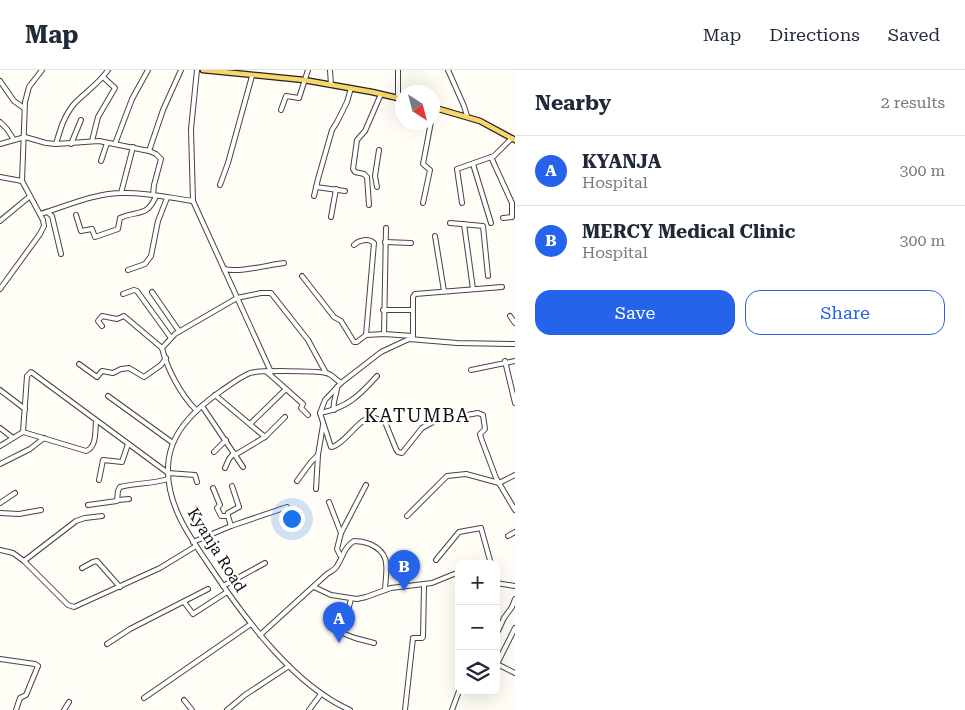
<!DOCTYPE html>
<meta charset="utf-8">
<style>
body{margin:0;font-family:"Roboto Serif",serif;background:#f2f2f3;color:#1f2937}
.controls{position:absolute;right:15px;bottom:15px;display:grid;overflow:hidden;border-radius:10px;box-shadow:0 5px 20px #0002}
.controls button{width:45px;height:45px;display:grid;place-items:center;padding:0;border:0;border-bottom:1px solid #e0e1e3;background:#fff;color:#1f2937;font:25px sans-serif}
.compass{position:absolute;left:395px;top:15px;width:45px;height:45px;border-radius:50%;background:#fff;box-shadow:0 5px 20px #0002;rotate:144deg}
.you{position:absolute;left:291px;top:448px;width:18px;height:18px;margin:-12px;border:4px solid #fff;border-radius:50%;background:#1a73e8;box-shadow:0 0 0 8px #1a73e833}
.badge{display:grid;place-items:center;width:32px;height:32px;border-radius:50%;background:#2563eb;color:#fff;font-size:16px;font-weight:700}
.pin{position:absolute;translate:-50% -41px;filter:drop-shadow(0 1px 2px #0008)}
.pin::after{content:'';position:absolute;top:26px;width:18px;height:15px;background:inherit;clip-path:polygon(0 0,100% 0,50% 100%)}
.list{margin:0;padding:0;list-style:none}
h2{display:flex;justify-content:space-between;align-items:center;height:65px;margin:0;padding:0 20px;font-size:21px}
h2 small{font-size:16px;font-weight:400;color:#747a83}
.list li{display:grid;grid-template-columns:32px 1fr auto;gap:15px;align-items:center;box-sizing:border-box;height:70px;padding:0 20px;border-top:1px solid #e0e1e3}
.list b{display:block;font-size:19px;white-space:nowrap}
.list p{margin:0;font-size:16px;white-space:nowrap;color:#747a83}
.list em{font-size:16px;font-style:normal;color:#747a83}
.actions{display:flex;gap:10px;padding:15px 20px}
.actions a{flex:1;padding:11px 0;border:1px solid #2563eb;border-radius:15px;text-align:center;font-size:18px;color:#2563eb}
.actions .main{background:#2563eb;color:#fff}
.icon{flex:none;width:28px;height:28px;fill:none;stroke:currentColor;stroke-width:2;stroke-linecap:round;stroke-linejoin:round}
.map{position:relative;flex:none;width:515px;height:640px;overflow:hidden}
header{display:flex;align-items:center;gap:30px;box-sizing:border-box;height:70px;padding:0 25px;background:#fff;border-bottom:1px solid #e0e1e3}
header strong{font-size:24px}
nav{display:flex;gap:28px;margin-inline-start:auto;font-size:18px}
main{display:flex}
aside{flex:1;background:#fff}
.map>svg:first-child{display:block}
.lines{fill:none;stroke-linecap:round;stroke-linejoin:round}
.minor-casing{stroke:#444;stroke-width:6}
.major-casing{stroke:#222;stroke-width:7}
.minor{stroke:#fff;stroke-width:4}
.major{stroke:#f9d66b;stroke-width:4.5}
.labels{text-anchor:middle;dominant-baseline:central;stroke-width:5;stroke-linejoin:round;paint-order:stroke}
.street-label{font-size:16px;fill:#111;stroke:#fff}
.quarter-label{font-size:19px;letter-spacing:1px;fill:#111;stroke:#fff}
</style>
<header>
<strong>Map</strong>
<nav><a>Map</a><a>Directions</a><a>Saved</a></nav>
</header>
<main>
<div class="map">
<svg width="515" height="640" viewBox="0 0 515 640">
<rect width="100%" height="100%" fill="#fffdf5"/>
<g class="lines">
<defs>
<g id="minor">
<polyline points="197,0 191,59 193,131 271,302"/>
<polyline points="330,0 331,15"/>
<polyline points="448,0 464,36 467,46"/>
<polyline points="0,11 14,31 24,38"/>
<polyline points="398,28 398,0"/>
<polyline points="281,40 286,26 299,28 308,0"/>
<polyline points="0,52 7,59 14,70"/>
<polyline points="92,71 98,47 115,18 103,7"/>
<polyline points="0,74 25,67 46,73 56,74 99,71 149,81 163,40 181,0"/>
<path d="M56,74C60,60 64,46 74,34C85,22 99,14 108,0"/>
<polyline points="71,74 81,50"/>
<polyline points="115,74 132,29 148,0"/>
<polyline points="149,81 156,84 161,89 154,115 153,125"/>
<polyline points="491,87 512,133 512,147 503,148"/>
<polyline points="101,91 107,73"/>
<polyline points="473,94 491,153"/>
<polyline points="0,107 22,111"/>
<polyline points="220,115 228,93 252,6"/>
<polyline points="316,117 345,121"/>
<polyline points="377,117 375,106 379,80"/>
<polyline points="121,123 133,77"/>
<polyline points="314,126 318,109 332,60 337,52 347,32 351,18"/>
<polyline points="423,133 430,100 423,94 431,52"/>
<polyline points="462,133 457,99 494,86 512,68"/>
<polyline points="369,135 367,107 364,104 355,102 353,99 357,70 365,61 381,24"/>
<polyline points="47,142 52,146 61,184"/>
<path d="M40,144C67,136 94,123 123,123C146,122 170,128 193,131"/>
<path d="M76,145L81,161L92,159L95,167L118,159L120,148C137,140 147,148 156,126"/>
<polyline points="331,147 336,119"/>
<polyline points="0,151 29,127"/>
<polyline points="450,153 483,156 488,206"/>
<polyline points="464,154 473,219"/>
<polyline points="435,166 444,221"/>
<polyline points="385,172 411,173"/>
<path d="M354,175C359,170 368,168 374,173L366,265"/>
<path d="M224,199C240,203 267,195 284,193"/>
<polyline points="128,200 145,194 151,186 158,151 167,128"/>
<polyline points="302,206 334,247 341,251 354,272 357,272 366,265 384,264 413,266"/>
<polyline points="0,219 40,164 44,156 43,150 22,111 25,32 29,17 42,0"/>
<polyline points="152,222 179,261"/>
<polyline points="123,224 134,220 137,221 171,268"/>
<polyline points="383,240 413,240"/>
<polyline points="510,246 515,253"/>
<polyline points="102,256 98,251 102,246 117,249 124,246 162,278"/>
<polyline points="384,264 386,158"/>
<polyline points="413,269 413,227 415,224 502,217"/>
<polyline points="505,291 515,333"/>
<polyline points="79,294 97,307 102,301 113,303 121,299 129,298 144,307 161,295 166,288"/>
<polyline points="471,300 515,291"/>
<polyline points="267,302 303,334 301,338 308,345"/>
<path d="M341,313L325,330L320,343L331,377C341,376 354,357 363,351C366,348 371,348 375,348L385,352L396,379L398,382L402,383L422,358L433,352"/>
<polyline points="0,320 25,339"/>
<polyline points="215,325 265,367"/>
<polyline points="108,326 173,373"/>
<polyline points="202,336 243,397"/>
<path d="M196,340C181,325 167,299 162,278L175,264L237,228L261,223H271L308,270L326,303"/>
<path d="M334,340C332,332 337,325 337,317"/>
<path d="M320,343C347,338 360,325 377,306"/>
<polyline points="461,346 478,343 483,345 485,359 480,364 481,368 496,408 515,440"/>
<polyline points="250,354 286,319"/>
<polyline points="0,358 13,368"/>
<path d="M23,362L86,381C97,377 95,361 96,351"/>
<polyline points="0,376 23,362 27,306 31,302 168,403 195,405 197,412"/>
<polyline points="214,382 226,370"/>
<polyline points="235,385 265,367 285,347"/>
<polyline points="0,394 30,379 44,368"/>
<polyline points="225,398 229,389 234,383"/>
<polyline points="99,410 103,390 122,392 128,374"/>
<polyline points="297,411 311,392 318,385"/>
<polyline points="213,418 220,435 217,438 221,446 228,446 231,456"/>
<polyline points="316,419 318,385 323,355"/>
<polyline points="118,430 129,429"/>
<polyline points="329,432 341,463"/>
<polyline points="0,433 15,423"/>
<path d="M88,435L117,431L118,421L120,417C136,413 152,414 168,409"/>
<polyline points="0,443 19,444 41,440"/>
<polyline points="228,446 228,443 239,437 232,416"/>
<polyline points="407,446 447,406 466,404 499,413 515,405"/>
<polyline points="508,466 515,462"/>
<polyline points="193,472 231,456 287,437"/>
<polyline points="0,480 13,483 24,491 68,535 74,537 160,498 196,476"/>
<polyline points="340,485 337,479 341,463 366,415"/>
<polyline points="436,490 459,462 481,458 491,494"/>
<polyline points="24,491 76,451 85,448 102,446"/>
<polyline points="82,498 93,492 97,491 120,517"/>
<polyline points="496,513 515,516"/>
<polyline points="223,516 265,493"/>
<polyline points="314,517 331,525 357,529 366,527 391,518 432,513 459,502"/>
<polyline points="351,529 342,563 355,568 374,573"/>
<polyline points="184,532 193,544 227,522"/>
<polyline points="458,539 459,539"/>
<polyline points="515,558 497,594 515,603"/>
<polyline points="498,561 504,548 512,537 515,529"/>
<path d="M260,565L327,504C331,501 335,500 337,496C343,487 344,477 354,471C360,471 365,472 370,474C392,484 386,499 385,520"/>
<polyline points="107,574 130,559 208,519"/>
<polyline points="0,589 35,594 38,596 26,625 20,628 16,640"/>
<polyline points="144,628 251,554"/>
<polyline points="184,630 192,640"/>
<polyline points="64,640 69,632"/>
<polyline points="227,640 245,625 289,596"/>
<polyline points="309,640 321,624"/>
<path d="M350,640C295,616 246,550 213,501C193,471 167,438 168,399C168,364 194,340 221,321C230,315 240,307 250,303C259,300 316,301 326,303C332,304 336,310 341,313L381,282L409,269L457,273L515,274"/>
<polyline points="405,640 413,568 422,568 423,567 424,515"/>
<polyline points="452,640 459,621"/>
</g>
<g id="major">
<polyline points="203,0 304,10 372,22 402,29"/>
<polyline points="432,37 480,51 515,70"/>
</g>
</defs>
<use href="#minor" class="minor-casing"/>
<use href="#major" class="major-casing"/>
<use href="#minor" class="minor"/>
<use href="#major" class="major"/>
</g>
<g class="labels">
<g class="street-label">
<text transform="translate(217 480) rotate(58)">Kyanja Road</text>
</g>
<g class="quarter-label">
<text x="417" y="345">KATUMBA</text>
</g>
</g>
</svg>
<div class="controls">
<button>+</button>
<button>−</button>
<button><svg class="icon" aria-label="layers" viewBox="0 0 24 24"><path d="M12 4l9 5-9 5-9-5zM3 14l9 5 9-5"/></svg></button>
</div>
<svg class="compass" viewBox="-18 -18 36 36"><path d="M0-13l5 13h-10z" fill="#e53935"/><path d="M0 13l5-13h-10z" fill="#747a83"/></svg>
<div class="you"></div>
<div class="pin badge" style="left:339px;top:573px">A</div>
<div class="pin badge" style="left:404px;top:521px">B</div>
</div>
<aside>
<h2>Nearby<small>2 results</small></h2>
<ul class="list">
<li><span class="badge">A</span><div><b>KYANJA</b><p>Hospital</p></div><em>300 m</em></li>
<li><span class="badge">B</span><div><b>MERCY Medical Clinic</b><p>Hospital</p></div><em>300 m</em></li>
</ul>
<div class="actions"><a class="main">Save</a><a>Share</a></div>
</aside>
</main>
